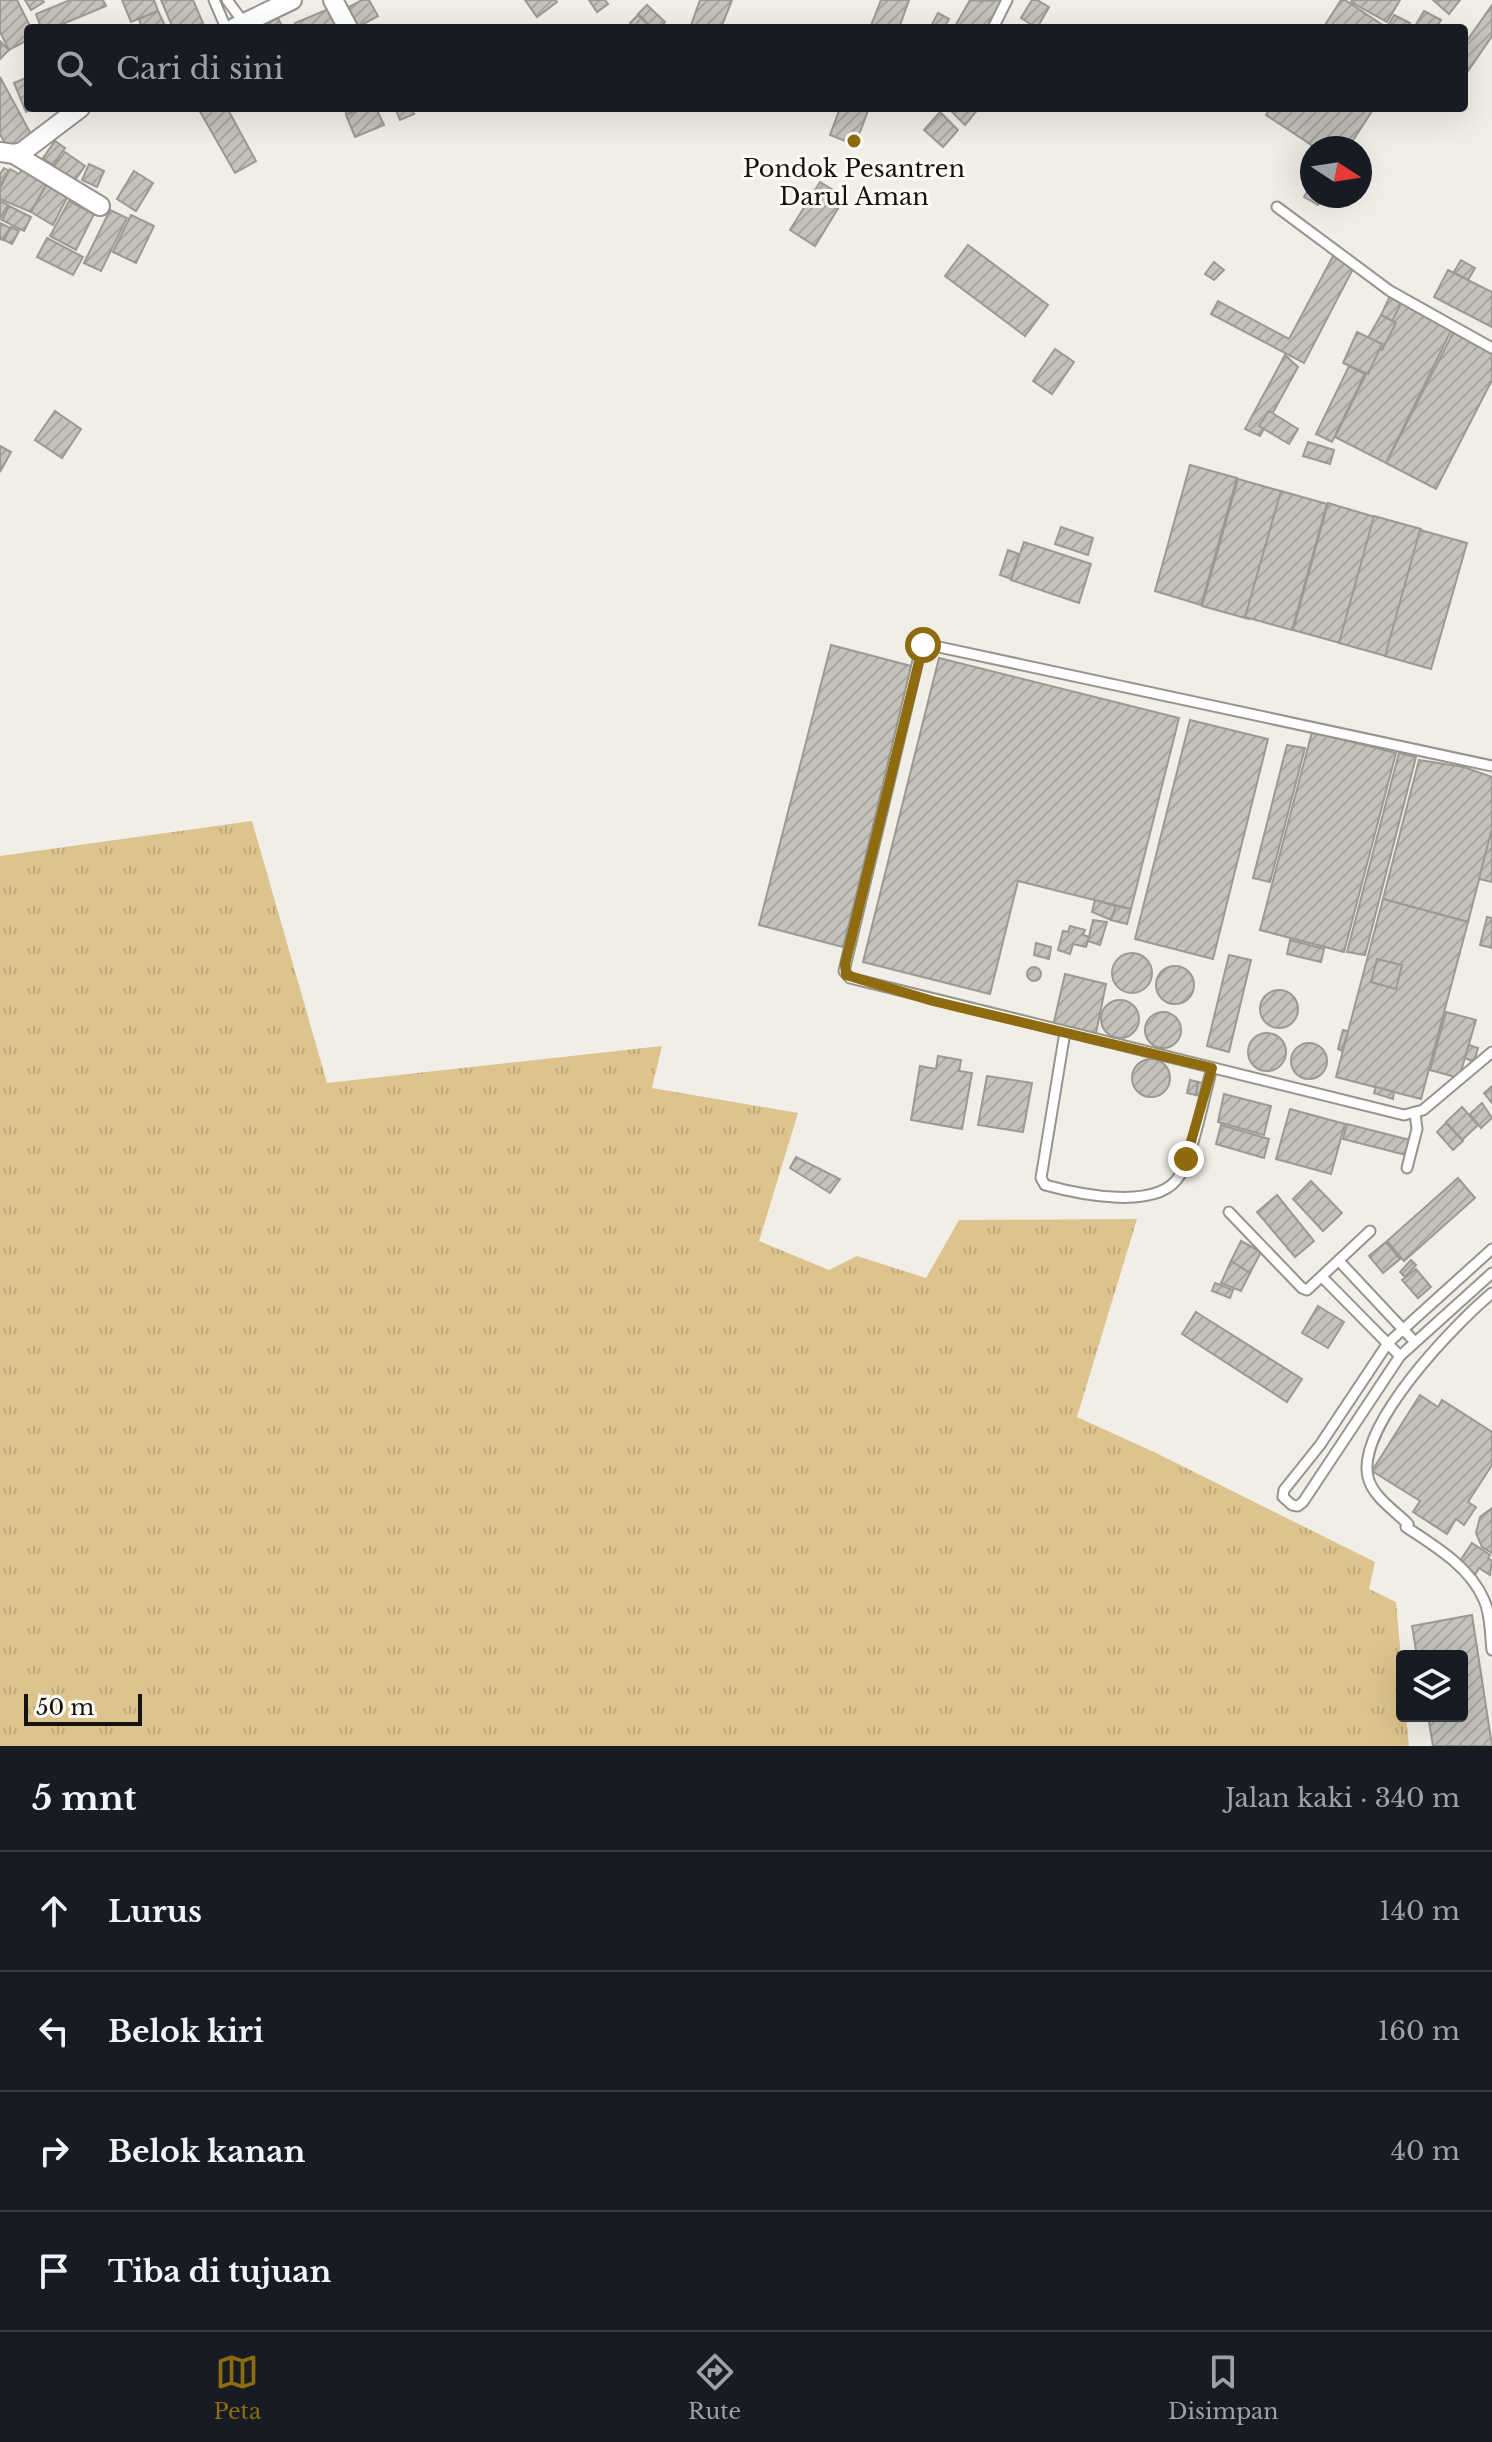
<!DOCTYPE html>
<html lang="id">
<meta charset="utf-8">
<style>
body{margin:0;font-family:"Libre Baskerville",serif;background:#20242c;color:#f1f3f6}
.controls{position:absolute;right:24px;bottom:24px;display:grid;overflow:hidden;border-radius:8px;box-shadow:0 8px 32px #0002}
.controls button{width:72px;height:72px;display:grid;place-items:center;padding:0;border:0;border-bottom:2px solid #363941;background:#171b24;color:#f1f3f6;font:40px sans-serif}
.compass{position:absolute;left:1300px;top:136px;width:72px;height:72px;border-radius:50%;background:#171b24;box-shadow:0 8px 32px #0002;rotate:102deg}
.scale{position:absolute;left:24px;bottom:20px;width:118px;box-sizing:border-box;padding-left:8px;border:4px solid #141311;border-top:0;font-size:22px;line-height:28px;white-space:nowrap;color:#141311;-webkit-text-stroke:6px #fefbf4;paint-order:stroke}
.stop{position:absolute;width:24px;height:24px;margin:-18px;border:6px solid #8d6b0e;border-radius:50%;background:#fff}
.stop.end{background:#8d6b0e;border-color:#fff;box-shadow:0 2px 8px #0008}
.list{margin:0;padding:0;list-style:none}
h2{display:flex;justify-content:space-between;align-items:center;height:104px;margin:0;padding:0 32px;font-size:34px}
h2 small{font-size:26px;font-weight:400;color:#9ea1a6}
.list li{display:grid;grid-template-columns:52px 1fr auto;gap:24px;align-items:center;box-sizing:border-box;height:120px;padding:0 32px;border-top:2px solid #363941}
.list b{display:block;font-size:30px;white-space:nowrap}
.list em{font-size:26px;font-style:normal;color:#9ea1a6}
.icon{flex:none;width:44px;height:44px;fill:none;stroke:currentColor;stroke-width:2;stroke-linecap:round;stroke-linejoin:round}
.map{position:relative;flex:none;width:1492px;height:1746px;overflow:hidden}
.search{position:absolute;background:#171b24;box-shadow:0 8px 32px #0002;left:24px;right:24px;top:24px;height:88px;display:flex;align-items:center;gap:20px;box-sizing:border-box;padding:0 28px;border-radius:8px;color:#9ea1a6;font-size:30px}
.sheet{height:584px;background:#171b24}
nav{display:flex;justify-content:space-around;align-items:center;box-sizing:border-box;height:112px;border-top:2px solid #363941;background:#171b24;font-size:22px;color:#9ea1a6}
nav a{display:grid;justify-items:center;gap:4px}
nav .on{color:#8d6b0e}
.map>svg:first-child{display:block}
.grass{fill:url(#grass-tufts)}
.building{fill:url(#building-hatch);stroke:#9b9993;stroke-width:2}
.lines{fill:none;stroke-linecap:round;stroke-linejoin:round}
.service-casing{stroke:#97948e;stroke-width:13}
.minor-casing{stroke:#97948e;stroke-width:22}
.service{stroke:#fff;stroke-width:9}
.minor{stroke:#fff;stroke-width:18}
.route{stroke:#8d6b0e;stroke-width:10}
.poi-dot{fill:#8d6b0e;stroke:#fefbf4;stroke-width:3}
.labels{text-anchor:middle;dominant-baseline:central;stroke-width:6;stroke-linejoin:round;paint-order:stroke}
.poi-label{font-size:24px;fill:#141311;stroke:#fefbf4}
</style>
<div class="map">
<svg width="1492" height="1746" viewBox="0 0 1492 1746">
<defs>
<pattern id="grass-tufts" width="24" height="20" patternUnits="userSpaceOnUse" patternTransform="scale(2)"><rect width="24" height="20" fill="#ddc48e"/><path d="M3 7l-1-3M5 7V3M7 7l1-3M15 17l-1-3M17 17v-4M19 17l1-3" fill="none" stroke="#bda879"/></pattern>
<pattern id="building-hatch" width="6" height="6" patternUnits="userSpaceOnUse" patternTransform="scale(2)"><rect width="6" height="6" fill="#c5c2bc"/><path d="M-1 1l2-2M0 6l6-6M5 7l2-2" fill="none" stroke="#a8a6a1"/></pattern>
</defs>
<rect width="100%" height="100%" fill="#f1eee7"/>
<polygon class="grass" points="252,821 327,1083 662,1046 652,1088 798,1113 759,1241 829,1270 857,1256 926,1278 959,1220 1137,1219 1077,1417 1156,1453 1375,1562 1369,1589 1396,1602 1402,1669 1402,1716 1406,1716 1409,1746 0,1746 0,856"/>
<g class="building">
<polygon points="0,0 17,0 31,28 28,28 28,40 9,50 0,32"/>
<polygon points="25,0 42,0 44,2 31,10"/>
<polygon points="70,0 103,0 106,6 53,28 41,28 36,14"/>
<polygon points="122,0 154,0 158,11 131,22"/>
<polygon points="161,0 193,0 203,23 193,28 173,28"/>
<polygon points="362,0 369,0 378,16 358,27 347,8"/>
<polygon points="525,0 556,0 557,2 537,17"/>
<polygon points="589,0 605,0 608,4 597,12"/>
<polygon points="700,0 732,0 721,28 690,28"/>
<polygon points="881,0 909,0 899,28 870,28"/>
<polygon points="970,0 981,1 1005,0 989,28 954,28"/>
<polygon points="1032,0 1037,0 1049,7 1037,28 1021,18"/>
<polygon points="1341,0 1345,0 1387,28 1323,28"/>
<polygon points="1352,0 1400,0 1387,22 1351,2"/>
<polygon points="1433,0 1460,0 1449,14"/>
<polygon points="647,5 665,22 659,28 652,28 638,14"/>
<polygon points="1492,5 1492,36 1468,71 1464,68 1464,45"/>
<polygon points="331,8 340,28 297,28 295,23"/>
<polygon points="158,11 166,28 142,28 139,19"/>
<polygon points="1424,11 1441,20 1436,28 1414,28"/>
<polygon points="938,13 949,19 944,28 930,28"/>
<polygon points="638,15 651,28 634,28 630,23"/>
<polygon points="1394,15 1410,23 1408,28 1396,28 1389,24"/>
<polygon points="278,18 283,28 272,28 269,22"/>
<polygon points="0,41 9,50 0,59"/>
<polygon points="0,77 32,136 8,149 0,134"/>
<polygon points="28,77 28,108 34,108 26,112 14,83"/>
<polygon points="198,108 227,108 256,161 235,173"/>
<polygon points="344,108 362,108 347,115"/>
<polygon points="362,108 376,108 384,125 355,137 346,115"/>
<polygon points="395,108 411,108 414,114 400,120"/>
<polygon points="840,108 869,108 855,145 830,135"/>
<polygon points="948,108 979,108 965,125"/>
<polygon points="1270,108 1374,108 1348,148 1316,148 1266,115"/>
<polygon points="940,112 958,130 943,147 924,130"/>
<polygon points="55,141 65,148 53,165 43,158"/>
<polygon points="65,152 85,166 73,183 52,169"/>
<polygon points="89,164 104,171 97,187 82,180"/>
<polygon points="4,168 9,171 0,186 0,174"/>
<polygon points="23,168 49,180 31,212 0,199 0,188 10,169 19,174"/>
<polygon points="134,171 153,183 136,211 117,199"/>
<polygon points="49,180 70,192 53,225 31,212"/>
<polygon points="820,182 845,197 815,246 790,230"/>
<polygon points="1312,184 1312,196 1324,196 1318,205 1304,197"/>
<polygon points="0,201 8,205 0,219"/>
<polygon points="69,201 94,214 76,250 50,236"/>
<polygon points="9,206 31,217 24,231 2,220"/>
<polygon points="110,210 127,218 101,271 84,263"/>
<polygon points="131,215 154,226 136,263 113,252"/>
<polygon points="0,223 10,228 3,240 0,239"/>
<polygon points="11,227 19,231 12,244 4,240"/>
<polygon points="47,238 83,257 73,275 37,257"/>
<polygon points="968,245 1048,305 1025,336 945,276"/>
<polygon points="1333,256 1354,267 1304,363 1211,314 1218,301 1289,339"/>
<polygon points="1461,260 1475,268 1468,280 1454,272"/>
<polygon points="1214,262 1224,270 1214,280 1205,274"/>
<polygon points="1448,270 1492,292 1492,327 1434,297"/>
<polygon points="1390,296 1408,305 1399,324 1381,315"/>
<polygon points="1401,303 1452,329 1386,463 1335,437"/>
<polygon points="1381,315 1396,323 1382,350 1366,341"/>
<polygon points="1454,331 1492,350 1492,380 1436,489 1386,463"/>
<polygon points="1357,332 1382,344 1368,374 1343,363"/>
<polygon points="1055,349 1074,362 1052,394 1033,381"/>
<polygon points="1285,355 1298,367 1260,436 1245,429"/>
<polygon points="1349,366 1365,374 1332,442 1316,434"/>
<polygon points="55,411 81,429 62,458 35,440"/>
<polygon points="1269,411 1298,429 1289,444 1259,426"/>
<polygon points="1308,442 1334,450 1330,464 1303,456"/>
<polygon points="0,446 11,452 0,472"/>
<polygon points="1190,465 1237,478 1201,605 1155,591"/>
<polygon points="1238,479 1284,492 1249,619 1202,606"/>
<polygon points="1281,491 1327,504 1292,630 1245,617"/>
<polygon points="1328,503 1375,517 1340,643 1293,630"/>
<polygon points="1374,516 1421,529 1386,656 1339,643"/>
<polygon points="1061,527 1093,538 1088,555 1055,544"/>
<polygon points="1420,530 1467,543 1431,669 1385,656"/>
<polygon points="1024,542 1091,564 1079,603 1011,580"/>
<polygon points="1008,550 1019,554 1011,579 1000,575"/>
<polygon points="831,645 915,667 843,947 759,925"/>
<polygon points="939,658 1179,718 1131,909 1018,881 990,994 863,962"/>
<polygon points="1190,720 1268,739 1213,959 1135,939"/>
<polygon points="1312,732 1396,753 1344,952 1260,930"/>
<polygon points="1287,745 1305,748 1270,882 1253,878"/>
<polygon points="1399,753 1416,757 1365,955 1347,952"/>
<polygon points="1419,760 1464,767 1492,777 1492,830 1468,922 1383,899"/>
<polygon points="1491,832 1492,832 1492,882 1479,879"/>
<polygon points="1383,899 1468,922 1421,1099 1336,1077"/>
<polygon points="1095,900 1116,906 1111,920 1092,912"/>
<polygon points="1116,906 1131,909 1127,924 1111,920"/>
<polygon points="1487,917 1492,918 1492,948 1480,945"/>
<polygon points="1093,920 1107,922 1100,945 1088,941"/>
<polygon points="1070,926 1085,930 1083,935 1089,937 1086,947 1073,944 1070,954 1058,950 1063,931 1068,932"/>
<polygon points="1290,940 1324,949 1321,962 1287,954"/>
<polygon points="1036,943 1051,947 1049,959 1034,955"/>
<circle cx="1132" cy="973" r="20"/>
<polygon points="1229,955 1251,960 1229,1052 1207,1046"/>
<polygon points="1377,959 1402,965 1396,989 1371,982"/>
<circle cx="1175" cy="985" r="19"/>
<circle cx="1034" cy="974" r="7"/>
<polygon points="1065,974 1106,984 1096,1033 1053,1026"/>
<circle cx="1279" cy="1009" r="19"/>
<circle cx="1120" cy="1019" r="19"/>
<polygon points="1446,1012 1476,1020 1459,1078 1430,1070"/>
<circle cx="1163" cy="1030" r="18"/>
<polygon points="1343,1030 1348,1031 1342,1051 1338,1049"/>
<circle cx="1267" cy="1052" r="19"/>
<circle cx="1309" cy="1061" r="18"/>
<polygon points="1469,1045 1478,1048 1474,1062 1465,1058"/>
<polygon points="938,1056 961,1060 959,1071 972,1073 962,1129 911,1120 920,1066 936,1069"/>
<circle cx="1151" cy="1078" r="19"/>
<polygon points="987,1076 1032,1083 1023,1132 978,1125"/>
<polygon points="1190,1080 1198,1082 1196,1095 1187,1093"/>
<polygon points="1198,1082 1203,1083 1201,1096 1196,1095"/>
<polygon points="1492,1086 1492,1103 1484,1093"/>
<polygon points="1376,1087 1394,1092 1393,1099 1374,1093"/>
<polygon points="1224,1094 1271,1106 1264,1135 1218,1122"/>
<polygon points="1482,1103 1492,1118 1481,1128 1470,1114"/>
<polygon points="1462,1107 1478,1125 1462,1140 1446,1122"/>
<polygon points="1290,1109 1345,1124 1331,1174 1276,1159"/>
<polygon points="1446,1123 1463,1141 1453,1150 1437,1132"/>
<polygon points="1347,1124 1410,1140 1406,1155 1343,1139"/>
<polygon points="1221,1125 1269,1139 1264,1158 1216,1144"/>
<polygon points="796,1157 840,1179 830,1193 790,1168"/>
<polygon points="1458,1178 1475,1198 1404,1261 1387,1241"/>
<polygon points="1311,1181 1342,1213 1323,1231 1293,1199"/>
<polygon points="1277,1195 1314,1241 1295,1257 1257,1212"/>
<polygon points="1241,1241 1261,1252 1250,1273 1231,1261"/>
<polygon points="1386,1242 1400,1259 1383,1273 1369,1256"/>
<polygon points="1411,1260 1416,1265 1405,1277 1400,1272"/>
<polygon points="1231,1261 1250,1273 1241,1291 1221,1283"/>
<polygon points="1416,1269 1431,1287 1418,1298 1402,1280"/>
<polygon points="1215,1283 1233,1290 1230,1298 1212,1291"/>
<polygon points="1318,1306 1344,1322 1328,1348 1302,1333"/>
<polygon points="1196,1312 1302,1379 1287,1402 1182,1334"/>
<polygon points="1420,1395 1438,1407 1442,1400 1492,1432 1492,1465 1468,1502 1476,1507 1464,1525 1456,1519 1447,1534 1413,1512 1420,1501 1372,1471"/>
<polygon points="1492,1508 1492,1553 1482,1547 1476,1533 1480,1517"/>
<polygon points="1472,1543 1490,1555 1488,1558 1492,1561 1490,1575 1479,1568 1475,1575 1458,1564"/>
<polygon points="1472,1615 1492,1746 1433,1746 1428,1716 1462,1716 1462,1656 1417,1656 1412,1626"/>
</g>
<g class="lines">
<defs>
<g id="service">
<polyline points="214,0 226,28"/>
<polyline points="227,0 244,23"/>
<polyline points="993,28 1007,0"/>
<polyline points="1277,207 1390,291 1492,348"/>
<polyline points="1492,766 925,644 921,648 844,971 850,978 1404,1115 1423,1110 1492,1052"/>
<path d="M1065,1032L1041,1178L1045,1185C1078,1194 1159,1212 1180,1175C1194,1151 1204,1096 1212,1068"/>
<polyline points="1407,1168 1417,1129 1415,1113"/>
<polyline points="1229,1212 1302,1288 1307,1290 1370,1231"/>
<polyline points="1492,1249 1388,1343 1320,1445 1284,1490 1283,1497 1292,1505 1298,1506 1303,1502 1400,1356 1492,1273"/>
<polyline points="1339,1261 1414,1341"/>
<polyline points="1322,1277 1400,1356"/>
<path d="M1492,1293C1455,1324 1356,1426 1368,1477C1372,1496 1395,1511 1408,1524L1406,1527C1435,1546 1470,1567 1484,1600C1491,1615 1490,1634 1492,1650"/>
</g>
<g id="minor">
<polyline points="333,0 348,28"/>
<polyline points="234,28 292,0"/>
<polyline points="0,152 14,154 22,152 80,108"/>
<polyline points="14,154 100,206"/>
</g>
</defs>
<use href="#service" class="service-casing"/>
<use href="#minor" class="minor-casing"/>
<use href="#service" class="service"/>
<use href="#minor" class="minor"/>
</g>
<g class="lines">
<polyline class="route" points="923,645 845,964 846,975 933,1001 1212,1068 1186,1159"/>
</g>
<circle class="poi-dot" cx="854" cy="141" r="8"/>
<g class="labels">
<g class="poi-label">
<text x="854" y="168">Pondok Pesantren<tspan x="854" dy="28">Darul Aman</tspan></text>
</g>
</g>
</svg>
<div class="controls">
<button><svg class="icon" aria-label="layers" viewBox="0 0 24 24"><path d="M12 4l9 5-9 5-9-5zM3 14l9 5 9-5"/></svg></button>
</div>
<svg class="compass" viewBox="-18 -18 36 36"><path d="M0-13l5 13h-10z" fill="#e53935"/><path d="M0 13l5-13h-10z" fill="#9ea1a6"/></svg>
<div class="scale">50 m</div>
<div class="stop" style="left:923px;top:645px"></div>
<div class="stop end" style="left:1186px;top:1159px"></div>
<div class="search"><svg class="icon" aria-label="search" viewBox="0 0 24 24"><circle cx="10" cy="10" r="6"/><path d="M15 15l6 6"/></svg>Cari di sini</div>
</div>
<section class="sheet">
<h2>5 mnt<small>Jalan kaki · 340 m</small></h2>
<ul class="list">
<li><svg class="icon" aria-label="ahead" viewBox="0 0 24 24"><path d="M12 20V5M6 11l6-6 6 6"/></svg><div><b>Lurus</b></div><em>140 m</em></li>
<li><svg class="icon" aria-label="left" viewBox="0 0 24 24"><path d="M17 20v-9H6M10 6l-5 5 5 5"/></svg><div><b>Belok kiri</b></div><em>160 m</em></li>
<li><svg class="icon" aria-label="right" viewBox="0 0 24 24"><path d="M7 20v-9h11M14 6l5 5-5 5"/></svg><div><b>Belok kanan</b></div><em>40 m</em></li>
<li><svg class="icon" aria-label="arrive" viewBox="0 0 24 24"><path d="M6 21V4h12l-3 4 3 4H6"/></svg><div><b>Tiba di tujuan</b></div></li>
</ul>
</section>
<nav>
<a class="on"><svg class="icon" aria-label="map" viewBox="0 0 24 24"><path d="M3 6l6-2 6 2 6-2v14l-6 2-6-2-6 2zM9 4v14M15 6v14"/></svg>Peta</a>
<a><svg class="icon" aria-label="directions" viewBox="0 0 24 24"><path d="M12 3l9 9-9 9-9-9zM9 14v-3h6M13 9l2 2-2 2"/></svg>Rute</a>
<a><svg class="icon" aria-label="saved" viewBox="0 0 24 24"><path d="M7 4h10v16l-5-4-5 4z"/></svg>Disimpan</a>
</nav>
